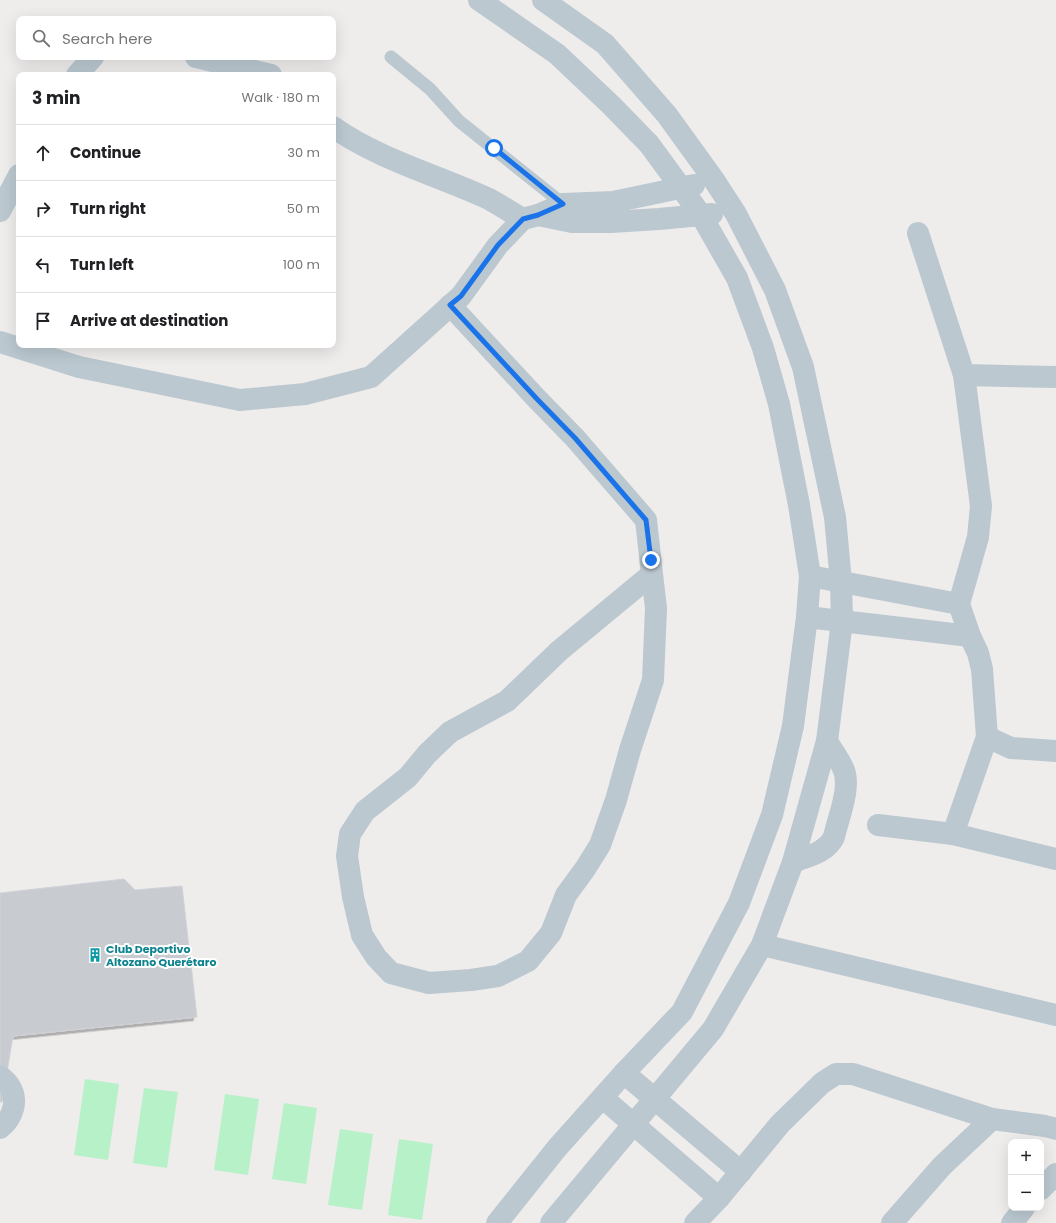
<!DOCTYPE html>
<meta charset="utf-8">
<style>
body{margin:0;font-family:Poppins,sans-serif;background:#f2f2f2;color:#202124}
.controls{position:absolute;right:12px;bottom:12px;display:grid;overflow:hidden;border-radius:8px;box-shadow:0 4px 16px #0002}
.controls button{width:36px;height:36px;display:grid;place-items:center;padding:0;border:0;border-bottom:1px solid #e0e0e0;background:#fff;color:#202124;font:20px sans-serif}
.stop{position:absolute;width:12px;height:12px;margin:-9px;border:3px solid #1a73e8;border-radius:50%;background:#fff}
.stop.end{background:#1a73e8;border-color:#fff;box-shadow:0 1px 4px #0008}
.list{margin:0;padding:0;list-style:none}
h2{display:flex;justify-content:space-between;align-items:center;height:52px;margin:0;padding:0 16px;font-size:17px}
h2 small{font-size:13px;font-weight:400;color:#757577}
.list li{display:grid;grid-template-columns:26px 1fr auto;gap:12px;align-items:center;box-sizing:border-box;height:56px;padding:0 16px;border-top:1px solid #e0e0e0}
.list b{display:block;font-size:15px;white-space:nowrap}
.list em{font-size:13px;font-style:normal;color:#757577}
.icon{flex:none;width:22px;height:22px;fill:none;stroke:currentColor;stroke-width:2;stroke-linecap:round;stroke-linejoin:round}
.map{position:relative;flex:none;width:1056px;height:1223px;overflow:hidden}
.search{position:absolute;background:#fff;box-shadow:0 4px 16px #0002;left:16px;top:16px;width:320px;height:44px;display:flex;align-items:center;gap:10px;box-sizing:border-box;padding:0 14px;border-radius:8px;color:#757577;font-size:15px}
.panel{position:absolute;background:#fff;box-shadow:0 4px 16px #0002;left:16px;top:72px;width:320px;height:276px;border-radius:8px}
.map>svg:first-child{display:block}
.green{fill:#b6f1c8}
.building{fill:#c8ccd1;stroke:#cfd3d8;filter:url(#shadow)}
.lines{fill:none;stroke-linecap:round;stroke-linejoin:round}
.service{stroke:#bbc8d0;stroke-width:13}
.minor{stroke:#bbc8d0;stroke-width:22}
.route{stroke:#1a73e8;stroke-width:5}
.labels{text-anchor:middle;dominant-baseline:central;stroke-width:4;stroke-linejoin:round;paint-order:stroke}
.culture-label{font-size:11px;font-weight:bold;fill:#0d838f;stroke:#fff;text-anchor:start}
</style>
<div class="map">
<svg width="1056" height="1223" viewBox="0 0 1056 1223">
<defs>
<filter id="shadow"><feDropShadow dx="-3.5" dy="3.5" stdDeviation="0" flood-color="#0004"/></filter>
</defs>
<rect width="100%" height="100%" fill="#efecec"/>
<g class="green">
<polygon points="85,1079 119,1084 108,1160 74,1155"/>
<polygon points="144,1088 178,1092 167,1168 133,1163"/>
<polygon points="225,1094 259,1099 248,1175 214,1170"/>
<polygon points="284,1103 317,1108 306,1184 272,1179"/>
<polygon points="340,1129 373,1134 362,1210 328,1205"/>
<polygon points="399,1139 433,1144 422,1220 388,1215"/>
</g>
<polygon class="building" points="124,879 135,890 182,886 197,1017 13,1036 2,1102 0,1102 0,893"/>
<g class="lines">
<polyline class="service" points="391,57 430,89 459,121 563,204 566,209"/>
<g class="minor">
<polyline points="479,0 557,54 611,105 649,144 701,215 737,278 763,348 779,404 799,505 810,576 807,617 793,726 772,815 739,903 682,1012 624,1073 557,1148 497,1223"/>
<polyline points="543,0 605,44 667,115 714,180 736,214 775,290 803,367 835,517 841,582 842,621 827,741 793,862 762,945 713,1029 551,1223"/>
<polyline points="196,57 271,75"/>
<polyline points="77,75 93,57"/>
<path d="M333,127C380,160 437,175 489,199C500,205 512,213 523,219L538,215L563,204L613,202L694,185"/>
<polyline points="0,211 19,175"/>
<polyline points="538,215 572,222 611,222 659,219 712,214"/>
<polyline points="918,233 964,375 981,506 978,537 959,604 970,636 978,653 982,669 987,737 953,834"/>
<polyline points="450,305 537,399 575,438 646,520 652,574 656,608 653,680 630,750 616,800 600,845 585,869 566,895 551,933 528,961 498,976 471,980 429,983 391,973 376,957 362,935 353,897 347,856 350,834 365,811 408,777 427,754 450,732 507,701 559,651 652,574"/>
<polyline points="0,342 79,367 240,400 305,394 371,377 461,296 498,245 523,219"/>
<polyline points="964,375 1056,377"/>
<polyline points="810,576 959,604"/>
<polyline points="807,617 970,636"/>
<polyline points="987,737 1011,748 1056,751"/>
<polyline points="878,825 953,834 1056,859"/>
<path d="M793,862C808,856 826,853 834,837C838,818 852,786 843,768C839,759 832,750 827,741"/>
<polyline points="762,945 1056,1015"/>
<polyline points="624,1073 741,1172"/>
<path d="M0,1076C3,1079 7,1082 9,1085C19,1100 13,1118 0,1128"/>
<polyline points="603,1098 719,1198"/>
<polyline points="1041,1189 1056,1174"/>
<polyline points="695,1223 719,1198 780,1124 822,1083 836,1074 853,1074 992,1119 1045,1126 1056,1129"/>
<polyline points="892,1223 942,1166 992,1119"/>
<polyline points="1012,1223 1024,1208"/>
</g>
</g>
<g class="lines">
<polyline class="route" points="494,148 563,204 538,215 523,219 498,245 461,296 450,305 537,399 575,438 646,520 651,560"/>
</g>
<defs>
<symbol id="building-bare" viewBox="-9 -9 18 18"><path d="M-4-6H4V6H1V3H-1V6H-4ZM-2.5-4.3h1.7v1.8h-1.7ZM.8-4.3h1.7v1.8H.8ZM-2.5-1h1.7V.8h-1.7ZM.8-1h1.7V.8H.8Z" fill="#0f9aa8" stroke="#fff" stroke-width="2.5" paint-order="stroke"/></symbol>
</defs>
<g fill-rule="evenodd">
<use href="#building-bare" x="85" y="945" width="20" height="20"/>
</g>
<g class="labels">
<g class="culture-label">
<text x="106" y="949">Club Deportivo<tspan x="106" dy="13">Altozano Querétaro</tspan></text>
</g>
</g>
</svg>
<div class="controls">
<button>+</button>
<button>−</button>
</div>
<div class="stop" style="left:494px;top:148px"></div>
<div class="stop end" style="left:651px;top:560px"></div>
<div class="search"><svg class="icon" aria-label="search" viewBox="0 0 24 24"><circle cx="10" cy="10" r="6"/><path d="M15 15l6 6"/></svg>Search here</div>
<section class="panel">
<h2>3 min<small>Walk · 180 m</small></h2>
<ul class="list">
<li><svg class="icon" aria-label="ahead" viewBox="0 0 24 24"><path d="M12 20V5M6 11l6-6 6 6"/></svg><div><b>Continue</b></div><em>30 m</em></li>
<li><svg class="icon" aria-label="right" viewBox="0 0 24 24"><path d="M7 20v-9h11M14 6l5 5-5 5"/></svg><div><b>Turn right</b></div><em>50 m</em></li>
<li><svg class="icon" aria-label="left" viewBox="0 0 24 24"><path d="M17 20v-9H6M10 6l-5 5 5 5"/></svg><div><b>Turn left</b></div><em>100 m</em></li>
<li><svg class="icon" aria-label="arrive" viewBox="0 0 24 24"><path d="M6 21V4h12l-3 4 3 4H6"/></svg><div><b>Arrive at destination</b></div></li>
</ul>
</section>
</div>
